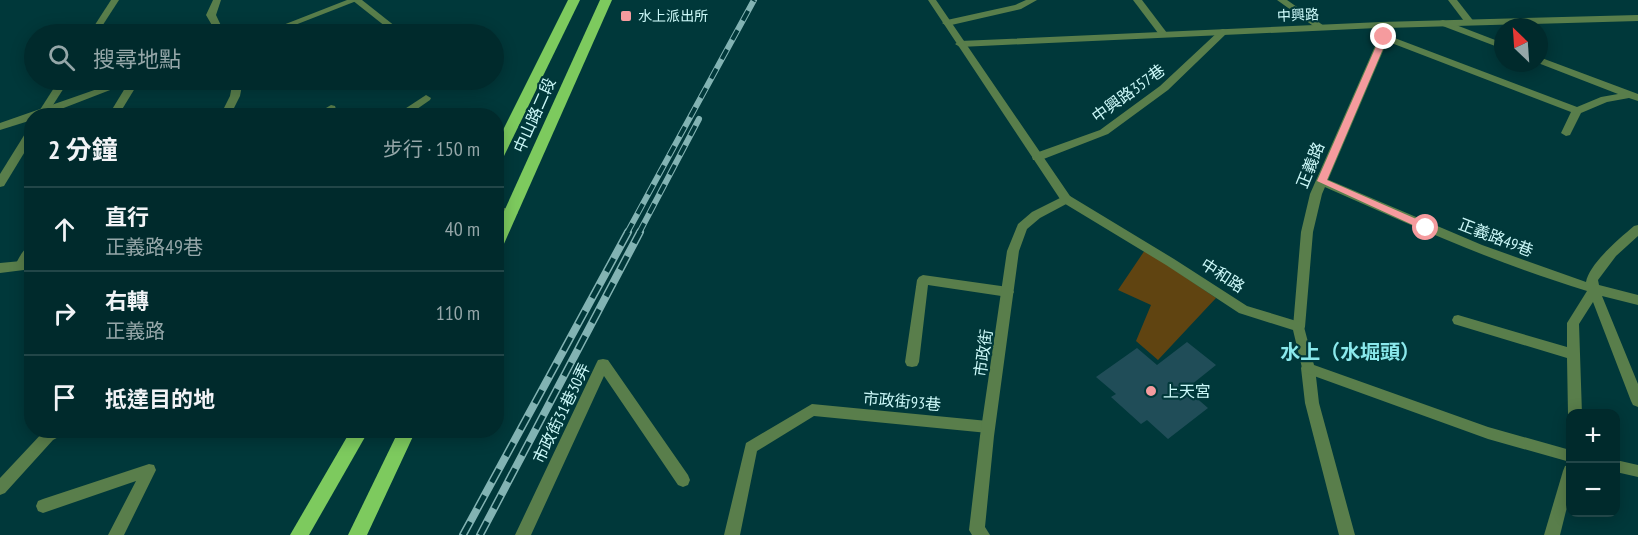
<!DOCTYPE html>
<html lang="zh-TW">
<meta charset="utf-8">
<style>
body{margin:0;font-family:"PT Sans Narrow","Noto Sans TC",sans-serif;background:#0e3638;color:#f1f3f6}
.controls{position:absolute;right:18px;bottom:18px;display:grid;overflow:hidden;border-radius:12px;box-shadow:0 3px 15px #0003}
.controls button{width:54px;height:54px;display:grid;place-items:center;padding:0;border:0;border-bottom:2px solid #224648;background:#002a2c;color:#f1f3f6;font:30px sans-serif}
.compass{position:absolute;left:1494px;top:18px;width:54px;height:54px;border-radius:50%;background:#002a2c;box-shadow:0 3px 15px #0003;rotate:335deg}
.stop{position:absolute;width:18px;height:18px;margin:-14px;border:4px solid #f59b9e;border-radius:50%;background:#fff}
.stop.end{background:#f59b9e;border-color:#fff;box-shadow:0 2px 6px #0008}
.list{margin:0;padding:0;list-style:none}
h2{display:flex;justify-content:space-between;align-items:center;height:78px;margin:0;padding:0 24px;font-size:26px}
h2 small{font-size:20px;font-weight:400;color:#95a7a9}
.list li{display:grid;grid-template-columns:39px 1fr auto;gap:18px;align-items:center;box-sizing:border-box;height:84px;padding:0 24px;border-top:2px solid #224648}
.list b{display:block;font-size:22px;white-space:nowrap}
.list p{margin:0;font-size:20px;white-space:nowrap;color:#95a7a9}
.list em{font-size:20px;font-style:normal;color:#95a7a9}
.icon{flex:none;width:33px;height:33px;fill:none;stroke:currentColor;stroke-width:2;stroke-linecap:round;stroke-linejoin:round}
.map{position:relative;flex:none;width:1638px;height:535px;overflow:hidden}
.search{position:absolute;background:#002a2c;box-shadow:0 3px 15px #0003;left:24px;top:24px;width:480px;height:66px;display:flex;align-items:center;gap:15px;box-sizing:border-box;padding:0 21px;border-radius:33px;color:#95a7a9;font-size:22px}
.panel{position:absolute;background:#002a2c;box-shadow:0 3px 15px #0003;left:24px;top:108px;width:480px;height:330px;border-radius:24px}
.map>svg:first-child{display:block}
.green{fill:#604411}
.building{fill:#204d58}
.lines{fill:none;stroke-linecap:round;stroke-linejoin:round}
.service{fill:#597e4b;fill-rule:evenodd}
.minor{fill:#597e4b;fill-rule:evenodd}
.tertiary{fill:#597e4b;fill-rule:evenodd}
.primary{fill:#7dca5e;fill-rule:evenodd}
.rail-far1-casing{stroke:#82b3b3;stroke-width:6}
.rail-casing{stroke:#82b3b3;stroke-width:8}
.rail-far1{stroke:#00383a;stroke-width:4;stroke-dasharray:11;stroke-linecap:butt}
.rail{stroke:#00383a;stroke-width:5;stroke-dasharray:15;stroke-linecap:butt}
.route{fill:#f59b9e}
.poi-dot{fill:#f59b9e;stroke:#00383a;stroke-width:2}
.labels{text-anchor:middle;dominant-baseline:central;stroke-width:4.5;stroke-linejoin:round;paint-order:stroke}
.far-street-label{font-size:14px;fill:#cbf8f8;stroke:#00383a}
.far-poi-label{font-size:14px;fill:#cbf8f8;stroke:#00383a;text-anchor:start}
.street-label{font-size:16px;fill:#cbf8f8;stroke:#00383a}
.poi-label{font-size:16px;fill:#cbf8f8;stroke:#00383a;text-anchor:start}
.quarter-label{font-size:20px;font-weight:bold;fill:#8ae9ec;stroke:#00383a}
</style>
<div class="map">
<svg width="1638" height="535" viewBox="0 0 1638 535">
<rect width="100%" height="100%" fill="#00383a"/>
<polygon class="green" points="1145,250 1216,298 1158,360 1136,341 1151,305 1118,290"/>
<polygon class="building" points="1187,342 1216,365 1186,389 1208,408 1168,439 1147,420 1141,424 1111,397 1116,394 1096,377 1137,348 1157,365"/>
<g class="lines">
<g class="service">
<polygon points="352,0 362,0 405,34 395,34"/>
<polygon points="1026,0 1037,0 1021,9 947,26 942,23 947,20 1015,5"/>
<polygon points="1133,0 1142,0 1167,33 1167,37 1161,37"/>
<polygon points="1277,0 1287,0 1327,28 1325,30 1319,30"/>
<polygon points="1448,0 1457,0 1475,23 1473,25 1467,25"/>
<polygon points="1443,20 1503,43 1503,49 1440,25 1440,21"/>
<polygon points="1223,29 1226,30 1226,34 1168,90 1108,134 1041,160 1033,160 1032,157 1033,154 1100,130 1160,86 1220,30"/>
<polygon points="1384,34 1577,107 1601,97 1618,94 1538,63 1539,57 1638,94 1638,101 1629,98 1607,102 1581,113 1570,135 1566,136 1561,133 1571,112 1381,39 1379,37"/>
<polygon points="130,80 140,80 118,116 108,116"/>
<polygon points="426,95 431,98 430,100 407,116 394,116"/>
<polygon points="331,105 335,106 338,116 328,116 326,108"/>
<path d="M1322,177L1482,245L1586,282C1589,264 1620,238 1634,226L1638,225V236L1616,256L1598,280L1599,285L1638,295V305L1602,296L1638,384V407L1633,405L1631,401L1593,302L1579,324L1582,414H1570V418L1568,414L1567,358L1454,324L1452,320L1454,316L1458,315L1567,347V323L1587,291C1494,263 1406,223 1318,184L1317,181Z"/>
<path d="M32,245V259L25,268H17L15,265C19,258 24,247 32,245Z"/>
<polygon points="923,275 1008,287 1012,289 1014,292 1012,295 1008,297 928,285 919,362 917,366 912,367 907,366 905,362 917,280 919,277"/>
<polygon points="603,359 608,360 688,475 690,480 688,485 683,487 678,485 604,376 531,535 515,535 596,364 598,360"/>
<polygon points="1308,363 1313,364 1315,368 1319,403 1355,535 1339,535 1305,403 1301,368 1303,364"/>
<polygon points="812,404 988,421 993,423 995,427 993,431 988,433 814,416 757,451 740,535 724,535 746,443"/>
<polygon points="45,430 66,430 64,434 53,440 5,493 0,495 0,478"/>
<polygon points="149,464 154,465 156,470 124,535 108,535 136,481 43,513 38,511 36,506 38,501 43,499"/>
<polygon points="1570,465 1570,495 1560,535 1544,535 1563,471 1565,466"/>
</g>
<g class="minor">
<polygon points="111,0 119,0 97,34 89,34"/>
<polygon points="213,0 221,0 216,15 225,34 217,34 206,15"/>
<polygon points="1638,15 1638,21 1386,28 1389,37 1322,194 1313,232 1305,327 1303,331 1295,331 1293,327 1301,232 1310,194 1379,37 1377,28 960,47 955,44 960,41 1381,22"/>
<polygon points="59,80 69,80 46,116 36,116"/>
<polygon points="233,80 243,80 240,96 230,116 220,116 230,96"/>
<polygon points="32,128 32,140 4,186 0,187 0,174 28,129"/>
<polygon points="1066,195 1070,196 1072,199 1070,202 1040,218 1027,229 1019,251 994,436 985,527 990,535 972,535 969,530 980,436 1007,251 1018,224 1032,212"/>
<polygon points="496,207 512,209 518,213 512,217 496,215"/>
<polygon points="32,260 32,269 0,273 0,263"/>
</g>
<g class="tertiary">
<polygon points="347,0 359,0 272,34 260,34"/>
<polygon points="928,0 936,0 1070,196 1174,259 1247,306 1303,323 1314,365 1488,427 1570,450 1570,462 1488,439 1303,372 1293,330 1239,313 1166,265 1062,202"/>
<polygon points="123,80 136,80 43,116 32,116 32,120 0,130 0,123"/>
<polygon points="1616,460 1638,465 1638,477 1616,472"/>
</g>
<g class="primary">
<polygon points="568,0 580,0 503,158 496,162 496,144"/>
<polygon points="600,0 612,0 503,246 496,251 496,229"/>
<polygon points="351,430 369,430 309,535 290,535"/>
<polygon points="399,430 416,430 367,535 348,535"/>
</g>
<defs>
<g id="rail-far1">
<polyline points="627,233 754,0"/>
<polyline points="639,233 699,119"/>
</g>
<g id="rail">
<polyline points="463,535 628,232"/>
<polyline points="480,535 640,232"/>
</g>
</defs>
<use href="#rail-far1" class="rail-far1-casing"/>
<use href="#rail" class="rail-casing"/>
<use href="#rail-far1" class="rail-far1"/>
<use href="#rail" class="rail"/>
</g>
<polygon class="route" points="1381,35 1388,37 1327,180 1430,225 1431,228 1426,231 1317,181"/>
<g class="poi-dot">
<rect x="620" y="10" width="12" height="12" rx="3"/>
<circle cx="1151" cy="391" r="6"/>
</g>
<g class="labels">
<g class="far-street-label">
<text transform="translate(1298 15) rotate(-3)">中興路</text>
</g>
<g class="far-poi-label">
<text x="638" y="16">水上派出所</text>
</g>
<g class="street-label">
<text transform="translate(1128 93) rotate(-36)">中興路357巷</text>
<text transform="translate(534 115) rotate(-66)">中山路二段</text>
<text transform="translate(1310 165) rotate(-68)">正義路</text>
<text transform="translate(1496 237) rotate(21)">正義路49巷</text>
<text transform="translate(1223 275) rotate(33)">中和路</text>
<text transform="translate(983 353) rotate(-82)">市政街</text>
<text transform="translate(902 401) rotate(5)">市政街93巷</text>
<text transform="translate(561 413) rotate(-64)">市政街31巷30弄</text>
</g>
<g class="poi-label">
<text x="1163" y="391">上天宮</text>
</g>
<g class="quarter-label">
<text x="1350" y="352">水上（水堀頭）</text>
</g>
</g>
</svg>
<div class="controls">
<button>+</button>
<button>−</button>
</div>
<svg class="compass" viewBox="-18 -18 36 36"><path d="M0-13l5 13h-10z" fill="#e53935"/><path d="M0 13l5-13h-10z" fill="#95a7a9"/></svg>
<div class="stop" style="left:1426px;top:228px"></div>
<div class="stop end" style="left:1384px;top:37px"></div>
<div class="search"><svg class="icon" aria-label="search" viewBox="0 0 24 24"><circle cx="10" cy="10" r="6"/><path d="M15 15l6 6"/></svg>搜尋地點</div>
<section class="panel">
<h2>2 分鐘<small>步行 · 150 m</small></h2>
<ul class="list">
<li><svg class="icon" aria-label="ahead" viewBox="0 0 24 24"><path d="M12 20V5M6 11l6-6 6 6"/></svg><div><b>直行</b><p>正義路49巷</p></div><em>40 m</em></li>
<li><svg class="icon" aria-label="right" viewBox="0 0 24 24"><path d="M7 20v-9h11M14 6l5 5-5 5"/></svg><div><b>右轉</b><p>正義路</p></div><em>110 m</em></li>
<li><svg class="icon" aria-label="arrive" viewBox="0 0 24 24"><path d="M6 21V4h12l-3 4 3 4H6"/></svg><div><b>抵達目的地</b></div></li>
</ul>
</section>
</div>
